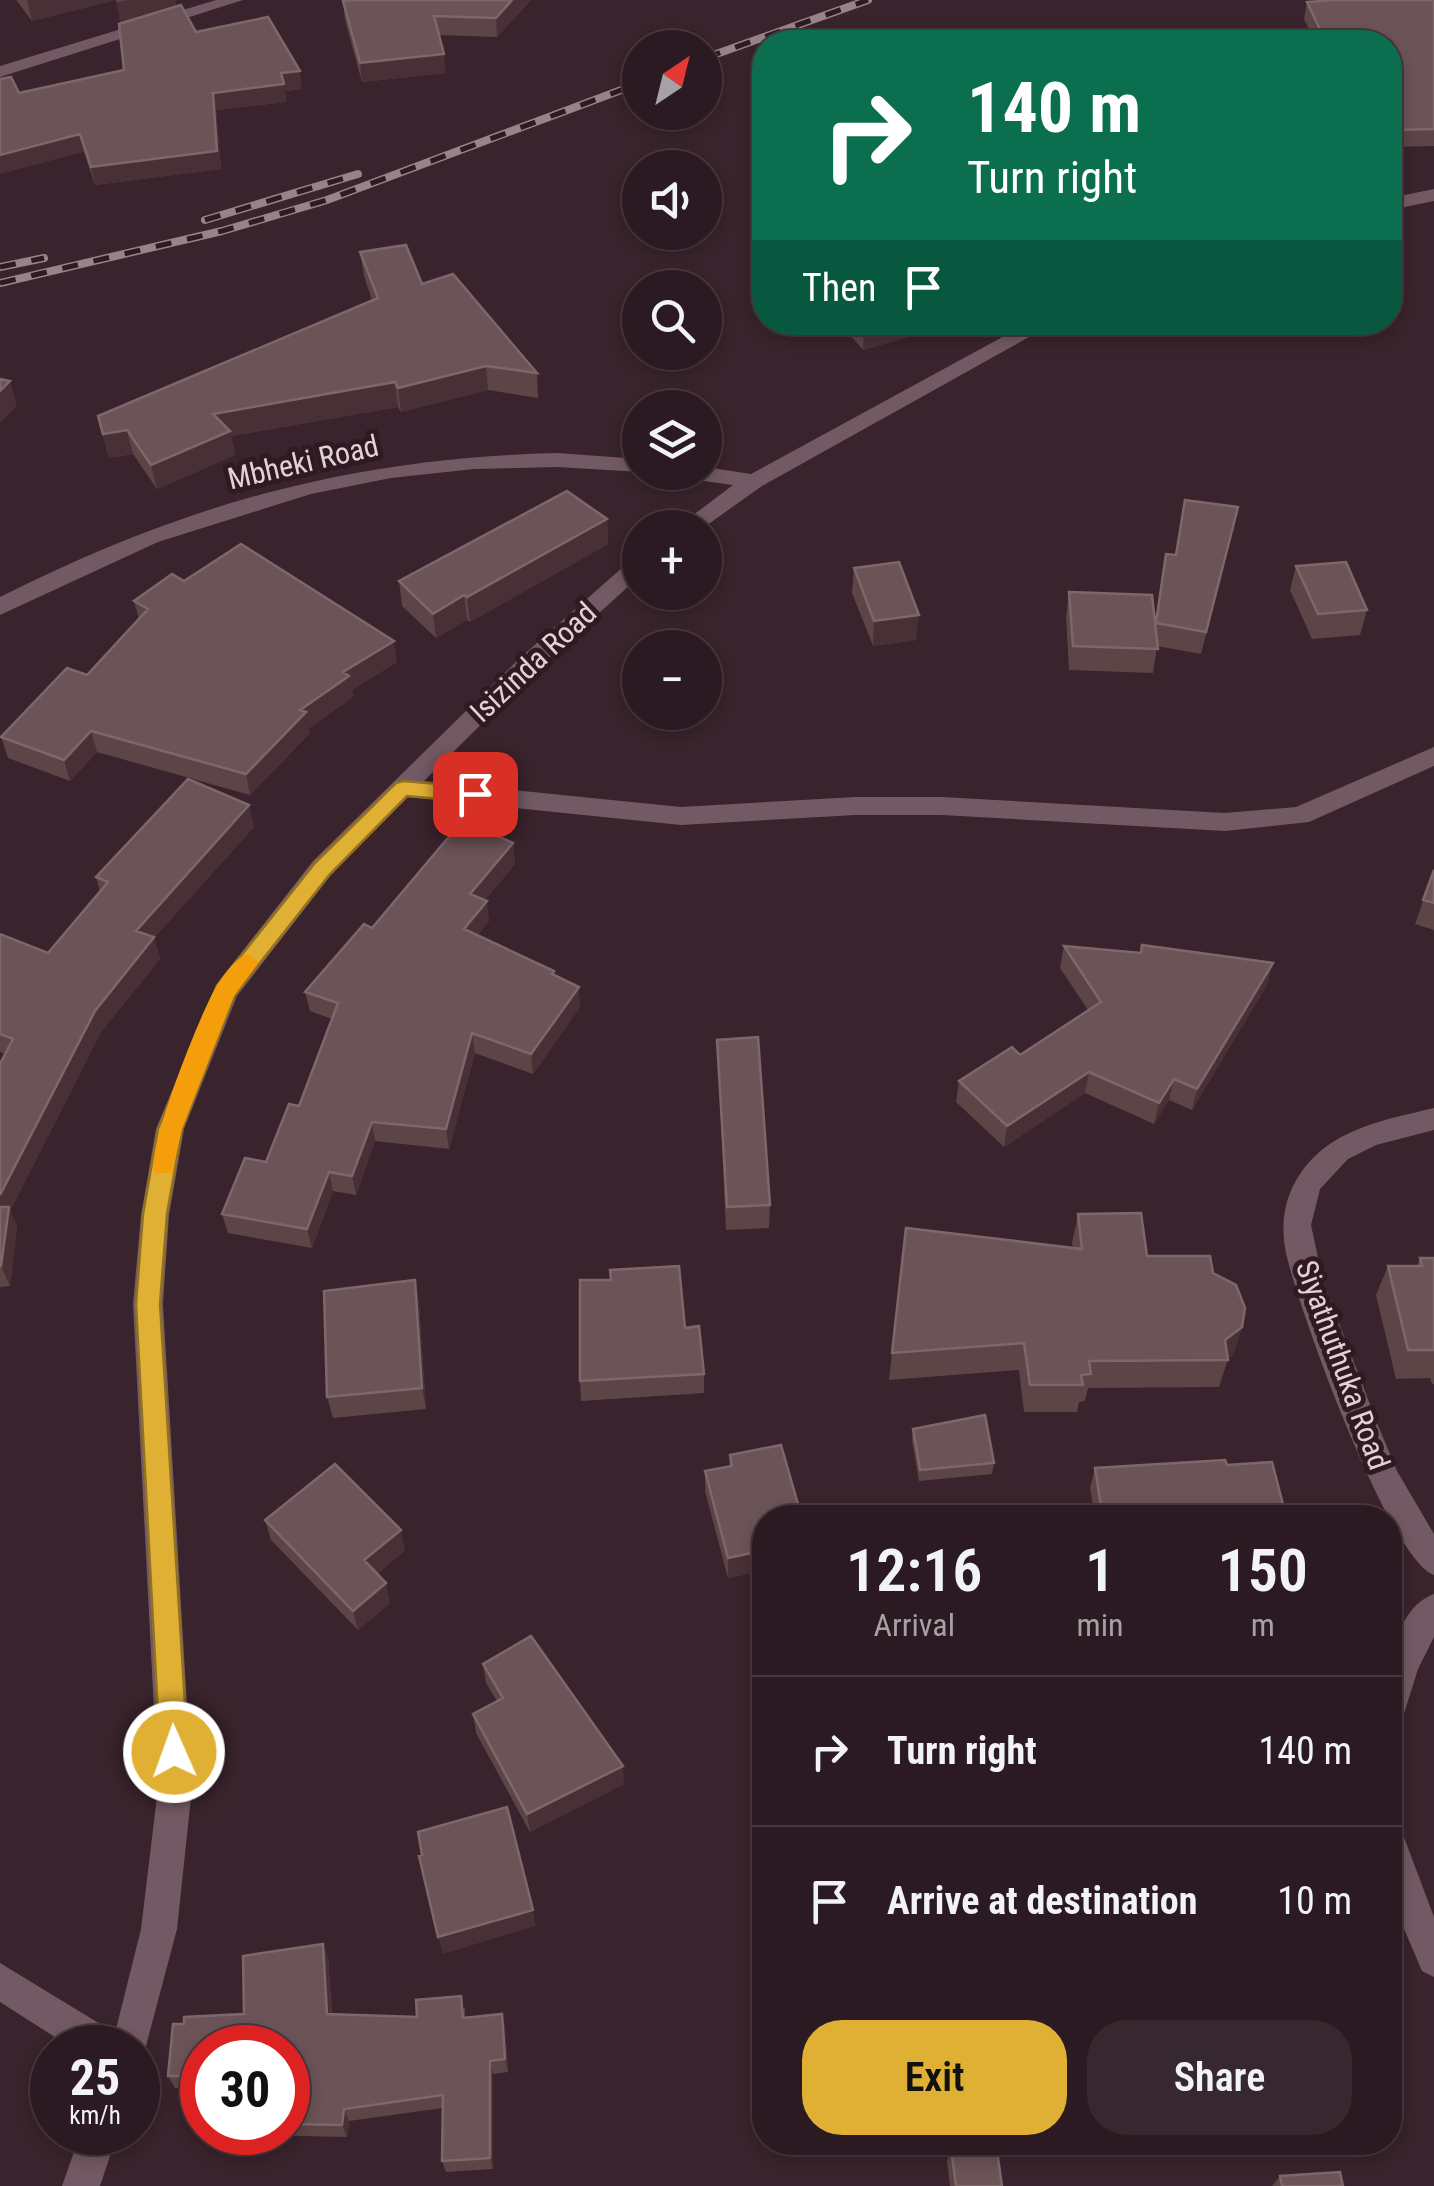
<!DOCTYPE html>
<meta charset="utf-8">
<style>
:root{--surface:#2b1a21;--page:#37272e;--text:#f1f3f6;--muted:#a6a1a5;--line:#47383f;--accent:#e0b034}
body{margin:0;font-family:"Roboto Condensed",sans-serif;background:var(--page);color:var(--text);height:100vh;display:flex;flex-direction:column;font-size:38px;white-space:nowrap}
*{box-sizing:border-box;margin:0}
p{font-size:32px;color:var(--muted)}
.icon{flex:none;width:55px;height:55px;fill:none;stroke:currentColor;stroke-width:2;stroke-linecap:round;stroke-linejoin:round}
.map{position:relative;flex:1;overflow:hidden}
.drawer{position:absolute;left:752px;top:1505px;width:650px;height:650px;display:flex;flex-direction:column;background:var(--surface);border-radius:40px;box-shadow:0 5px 15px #0003,0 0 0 2px var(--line)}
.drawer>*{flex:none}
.guide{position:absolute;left:752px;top:30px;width:650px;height:305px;border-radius:40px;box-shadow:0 5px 15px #0003,0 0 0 2px var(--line);background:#0b6e4f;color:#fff;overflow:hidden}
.needle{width:65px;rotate:35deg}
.controls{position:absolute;left:622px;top:30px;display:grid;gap:20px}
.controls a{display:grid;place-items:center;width:100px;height:100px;border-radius:50%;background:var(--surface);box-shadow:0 5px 15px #0003,0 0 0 2px var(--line);font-size:50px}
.speed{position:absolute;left:30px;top:2025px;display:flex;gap:20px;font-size:50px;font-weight:700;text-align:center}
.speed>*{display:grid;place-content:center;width:130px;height:130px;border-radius:50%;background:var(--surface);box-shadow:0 5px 15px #0003,0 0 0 2px var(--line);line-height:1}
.speed small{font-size:25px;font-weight:400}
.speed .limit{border:15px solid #d22;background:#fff;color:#111}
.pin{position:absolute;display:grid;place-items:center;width:85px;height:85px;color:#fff;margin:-42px;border-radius:20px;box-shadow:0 5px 15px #0006}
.me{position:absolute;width:110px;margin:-55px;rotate:358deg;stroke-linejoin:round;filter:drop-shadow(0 0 8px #0008)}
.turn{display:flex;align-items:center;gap:35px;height:210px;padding:0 50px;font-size:45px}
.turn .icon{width:130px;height:130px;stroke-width:2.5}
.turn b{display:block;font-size:70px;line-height:85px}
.then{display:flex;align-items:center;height:95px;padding:0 50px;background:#0003;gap:20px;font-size:38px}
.eta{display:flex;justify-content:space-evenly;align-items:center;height:170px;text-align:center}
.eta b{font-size:60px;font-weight:600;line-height:70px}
.cta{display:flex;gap:20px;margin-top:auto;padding:20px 50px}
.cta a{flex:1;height:115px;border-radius:40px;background:var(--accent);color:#111;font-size:40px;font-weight:600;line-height:115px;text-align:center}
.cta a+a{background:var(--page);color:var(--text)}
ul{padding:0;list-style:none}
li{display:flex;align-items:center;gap:30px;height:150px;padding:0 50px;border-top:2px solid var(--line)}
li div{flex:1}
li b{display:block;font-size:38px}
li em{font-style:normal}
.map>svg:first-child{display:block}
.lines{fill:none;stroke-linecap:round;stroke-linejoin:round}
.minor{fill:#735963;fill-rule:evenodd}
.rail-casing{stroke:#96848b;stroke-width:8}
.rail{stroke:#2f1923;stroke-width:5;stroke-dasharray:16;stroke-linecap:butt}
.wall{fill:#5d4447}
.shaded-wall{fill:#493036}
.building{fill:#6b5357;stroke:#7e676b;stroke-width:2.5}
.route{fill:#e0b034;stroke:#927222;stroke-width:2.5}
.slow{fill:#f59e0b}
.labels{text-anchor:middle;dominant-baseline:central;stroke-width:10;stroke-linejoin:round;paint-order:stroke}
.street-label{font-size:30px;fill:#e2d2d8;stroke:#2f1923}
</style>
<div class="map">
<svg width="1434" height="2186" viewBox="0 0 1434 2186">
<rect width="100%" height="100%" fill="#39232c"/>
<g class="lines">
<!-- minor -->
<path class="minor" d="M216,0H243L0,77V66Z
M1434,189V201L1390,210V198Z
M1030,322H1056L762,486L703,528H676L733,485L689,479L678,472H705V467L751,474Z
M557,453L640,459L641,472L557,467L474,469L391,478L311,494L158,542L0,615V597C185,504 350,458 557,453Z
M640,557V576L536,670L424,781L681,807L855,797H942L1225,813L1296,807L1434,747V766L1309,822L1225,831L942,815H855L681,825L408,797L331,875L237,996L184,1129L169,1215L163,1304L192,1788L177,1929L142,2061L138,2063V2048H72L0,2002V1963L115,2033L141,1929L158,1788L133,1304L141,1215L156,1129L216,985L313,861L520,658L632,559Z
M1434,1108V1130L1376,1145L1348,1159L1320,1189L1311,1225L1323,1281L1377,1423L1397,1471L1434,1534V1575C1389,1559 1298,1308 1286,1253C1282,1233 1282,1213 1290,1193C1316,1132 1375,1122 1434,1108Z
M1434,1594V1637L1418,1669L1402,1720L1390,1725C1390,1684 1387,1612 1434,1594Z
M1390,1827L1402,1832L1434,1917V1977L1422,1971L1390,1896Z
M81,2132H118L100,2186H62Z"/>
<!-- rail casing -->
<g class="rail-casing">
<path id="rail" d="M705,58L868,0
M205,220L358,174
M0,267L44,258
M0,283L222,231L327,200L640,83"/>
</g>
<!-- rail -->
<use href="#rail" class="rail"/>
</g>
<!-- wall -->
<path class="wall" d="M16,0H175L176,6L196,32L302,89L285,91L286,102L216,110L221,169L95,185L84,152L19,93L124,70L121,24L116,0L32,21Z
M351,0H531L497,37L439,35L446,73L362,82L345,20L343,1Z
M1325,0H1434V146L1390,147V42H1315L1304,19L1307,2Z
M360,252L422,284L537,373L538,398L488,390L401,412L398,407L231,436L235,455L157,489L133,454L109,458L98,416L372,300L364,276Z
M839,322H916L915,335L863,350Z
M1238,507L1201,654L1157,646L1153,673L1069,670L1066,617L1069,592L1155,624L1166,554L1175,555Z
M607,519L608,544L470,622L467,620L436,638L402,606L399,581Z
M1296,566L1367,610L1360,635L1312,639L1290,590Z
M854,568L916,640L873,646L852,593Z
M184,581L397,662L352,690L353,697L309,728L310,733L250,795L97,752L70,781L8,758L1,737L87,675L139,619L134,601Z
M249,805L254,827L154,938L160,959L101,1032L10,1211L17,1227L10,1286L0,1287V1064L5,1054L0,1052V934L48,953L100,891L96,877Z
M513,843L515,864L485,900L489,921L478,935L554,971L555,975L580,1007L533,1074L475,1053L449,1149L375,1141L356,1195L333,1191L312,1248L228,1233L222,1214L266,1162L299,1106L332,1019L310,1011L305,992L372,928Z
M1434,870V930L1415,924Z
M1064,946L1267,985L1192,1110L1169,1100L1154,1124L1085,1093L1004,1147L956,1102L959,1081L1020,1055L1088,1010L1060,968Z
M717,1040L770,1205L769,1228L726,1230Z
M1078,1214L1147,1256L1213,1273L1242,1327L1233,1355L1228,1359L1219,1387L1088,1388L1085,1401L1079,1402L1077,1412H1024L1019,1370L889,1380L906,1228L1073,1248L1072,1243Z
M1420,1258H1434V1384H1432L1430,1378L1396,1379L1376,1295L1388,1266H1417Z
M415,1280L419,1303L426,1409L333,1418L327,1397Z
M704,1374V1393L581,1401L580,1381Z
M913,1429L994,1463L992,1474L919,1481L912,1440Z
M730,1455L765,1518V1570L728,1578L705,1491V1471L729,1466Z
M1227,1465L1285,1512L1283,1518H1095L1090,1488L1095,1468Z
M265,1520L405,1550L377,1574L390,1603L358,1630L271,1540Z
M483,1664L624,1784L530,1832L476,1733L473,1714L497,1701L486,1683Z
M328,1957L332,2014L417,2017L465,2008V2017L502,2014L505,2026L508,2072L493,2074V2169L446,2172L442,2161L443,2108L349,2121L347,2137L256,2135L255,2132H288V2048H202V2096H187L182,2088H175L168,2076L184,2024L244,2014Z
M951,2148L1002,2186H950L947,2161Z
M1280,2176L1343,2186H1272Z"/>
<!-- shaded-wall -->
<path class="shaded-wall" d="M27,0H117L32,21Z
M127,0H175L176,8L121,25L116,3Z
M512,0H531L497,37L496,18Z
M444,54L446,73L362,82L360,63Z
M300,71L302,89L285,91L286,102L216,110L221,169L95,185L91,167L213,93L281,73Z
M80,134L84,152L0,174V155Z
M874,322H916L915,335L863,350L864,325Z
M486,366L488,390L401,412L398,388Z
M10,381L17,406L0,423V391Z
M395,382L398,407L231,436L235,455L157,489L151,465L213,414Z
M127,430L133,454L109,458L103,434Z
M607,519L608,544L470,622L467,597Z
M464,595L467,620L436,638L433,614Z
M919,615L916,640L873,646L874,621Z
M394,641L397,662L352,690L353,697L309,728L310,733L250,795L246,774L300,710L343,672Z
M91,731L97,752L70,781L64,760Z
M249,805L254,827L154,938L160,959L101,1032L10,1211L17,1227L10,1286L1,1266L0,1195L136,931Z
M513,843L515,864L473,914L470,894Z
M487,901L489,921L467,949L464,929Z
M1273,963L1267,985L1192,1110L1197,1089Z
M579,987L580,1007L533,1074L531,1054Z
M472,1033L475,1053L449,1149L446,1129Z
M1089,1072L1085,1093L1004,1147L1007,1126Z
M1174,1079L1169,1100L1154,1124L1159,1103Z
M372,1122L375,1141L356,1195L352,1176Z
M329,1172L333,1191L312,1248L307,1229Z
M415,1280L419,1303L426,1409L422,1388Z
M1242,1327L1233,1355L1226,1360L1225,1340Z
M401,1530L405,1550L369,1580L364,1560Z
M765,1550V1570L728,1578V1558Z
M386,1583L390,1603L358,1630L353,1611Z
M623,1766L624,1784L530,1832L527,1814Z
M533,1910L536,1926L443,1954L438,1937Z
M323,1944L328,1957L332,2027L327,2014Z
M502,2014L505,2026L508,2072L505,2059Z
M490,2061L493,2074V2169L490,2158Z
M344,2109L349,2121L347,2137L342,2125Z"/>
<!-- building -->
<path class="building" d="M351,0H512L496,18L434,16L444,54L360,63L343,1Z
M1434,0V129L1390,130V42H1326L1307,2L1333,0Z
M181,5L196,32L268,17L300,71L281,73L284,84L213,93L217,151L91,167L80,134L0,155V79L11,77L19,93L124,70L119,24Z
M406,245L422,284L453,274L537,373L486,366L398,388L395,382L213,414L230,431L151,465L127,430L103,434L98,416L378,298L360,252Z
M0,379L10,381L0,391Z
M567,491L607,519L467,597L464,595L433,614L399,581Z
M1185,500L1238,507L1206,632L1156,623L1166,554L1176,555Z
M241,544L394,641L343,672L349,676L300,710L306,712L246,774L91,731L64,760L1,737L67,668L87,675L148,609L134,601L172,574L184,581Z
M899,562L919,615L874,621L854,568Z
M1346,562L1367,610L1318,614L1296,566Z
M1069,592L1152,595L1158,649L1073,646Z
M188,779L249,805L136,931L154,937L95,1011L0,1195V1064L13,1039L0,1034V934L48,953L108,882L96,877Z
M463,820L513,843L470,894L487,901L464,929L554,971L552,974L579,987L531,1054L472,1033L446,1129L372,1122L352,1176L329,1172L307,1229L222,1214L245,1158L266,1162L289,1104L299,1106L338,1003L305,992L364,924L372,928Z
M1434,870V903L1423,900Z
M1142,945L1273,963L1197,1089L1174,1079L1159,1103L1089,1072L1007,1126L959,1081L1012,1047L1020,1055L1101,1002L1064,946L1141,953Z
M758,1037L770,1205L727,1207L717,1040Z
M0,1207H9L1,1266H0Z
M1141,1213L1147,1256H1210L1213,1273L1236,1285L1245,1308L1242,1327L1225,1340L1228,1360L1089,1361L1091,1374L1081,1375L1083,1385H1030L1024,1343L892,1353L906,1228L1082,1249L1078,1214Z
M1420,1258H1434V1350H1408L1388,1266H1422Z
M679,1266L685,1328L699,1326L704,1374L580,1381V1280H611L610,1270Z
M415,1280L422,1388L327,1397L324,1291Z
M985,1415L994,1463L920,1470L913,1429Z
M781,1445L802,1518H765V1550L728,1558L705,1471L732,1466L730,1455Z
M1225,1460L1227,1465L1272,1462L1285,1512L1239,1515V1518H1103L1095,1468Z
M335,1464L401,1530L364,1560L386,1583L353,1611L265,1520Z
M531,1636L623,1766L527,1814L473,1714L503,1698L483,1664Z
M507,1807L533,1910L438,1937L419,1856L422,1855L418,1832Z
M323,1944L327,2014L417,2017L416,2000L461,1996L463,2018L502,2014L505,2059L490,2061V2158L442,2161L443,2095L344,2109L342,2125L288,2124V2048H202V2084H180L181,2076H168L173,2024H184V2017L244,2014L243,1956Z
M996,2144L1002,2186H956L951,2148Z
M1340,2172L1343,2186H1282L1280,2176Z"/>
<!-- route -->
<path class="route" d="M403,781L475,787L486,794L475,802L407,796L330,874L234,996L182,1129L167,1214L160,1304L188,1752L184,1761L174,1765L164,1761L160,1752L136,1304L143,1214L158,1129L217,986L315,863L396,783Z"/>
<!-- slow -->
<path class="slow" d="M248,954L259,962L234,996L182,1129L172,1173H155C145,1151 201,1012 216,987C223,976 235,958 248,954Z"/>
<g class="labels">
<!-- street labels -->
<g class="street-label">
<text transform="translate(303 462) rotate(-13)">Mbheki Road</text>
<text transform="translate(533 662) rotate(-43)">Isizinda Road</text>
<text transform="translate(1343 1365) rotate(70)">Siyathuthuka Road</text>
</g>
</g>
</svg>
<div class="controls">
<a><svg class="needle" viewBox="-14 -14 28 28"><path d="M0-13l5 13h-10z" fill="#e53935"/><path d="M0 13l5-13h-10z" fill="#a6a1a5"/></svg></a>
<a><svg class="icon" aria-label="sound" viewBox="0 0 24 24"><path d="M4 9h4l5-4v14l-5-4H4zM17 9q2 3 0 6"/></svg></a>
<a><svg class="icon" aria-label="search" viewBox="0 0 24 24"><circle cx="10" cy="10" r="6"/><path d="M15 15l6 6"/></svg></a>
<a><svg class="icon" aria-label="layers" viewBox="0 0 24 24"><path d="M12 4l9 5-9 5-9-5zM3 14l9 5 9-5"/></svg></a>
<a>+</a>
<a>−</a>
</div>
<div class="speed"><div>25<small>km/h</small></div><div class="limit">30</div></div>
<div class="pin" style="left:475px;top:794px;background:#d93025"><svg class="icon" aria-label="arrive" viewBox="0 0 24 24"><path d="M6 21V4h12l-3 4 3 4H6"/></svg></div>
<svg class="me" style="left:174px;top:1752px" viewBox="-20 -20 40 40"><circle r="17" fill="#e0b034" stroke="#fff" stroke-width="3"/><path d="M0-11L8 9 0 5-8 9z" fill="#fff"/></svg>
<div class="guide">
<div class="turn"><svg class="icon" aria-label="right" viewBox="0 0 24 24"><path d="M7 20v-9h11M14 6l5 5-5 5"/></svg><div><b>140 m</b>Turn right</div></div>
<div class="then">Then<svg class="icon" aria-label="arrive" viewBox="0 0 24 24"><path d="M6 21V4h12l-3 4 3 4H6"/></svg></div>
</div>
<section class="drawer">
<div class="eta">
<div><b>12:16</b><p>Arrival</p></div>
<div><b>1</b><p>min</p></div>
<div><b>150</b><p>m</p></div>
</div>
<ul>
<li><svg class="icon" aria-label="right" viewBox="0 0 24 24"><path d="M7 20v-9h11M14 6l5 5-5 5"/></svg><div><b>Turn right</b></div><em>140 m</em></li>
<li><svg class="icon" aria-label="arrive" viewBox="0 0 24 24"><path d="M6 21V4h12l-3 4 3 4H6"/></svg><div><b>Arrive at destination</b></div><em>10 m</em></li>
</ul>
<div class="cta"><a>Exit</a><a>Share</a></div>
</section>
</div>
